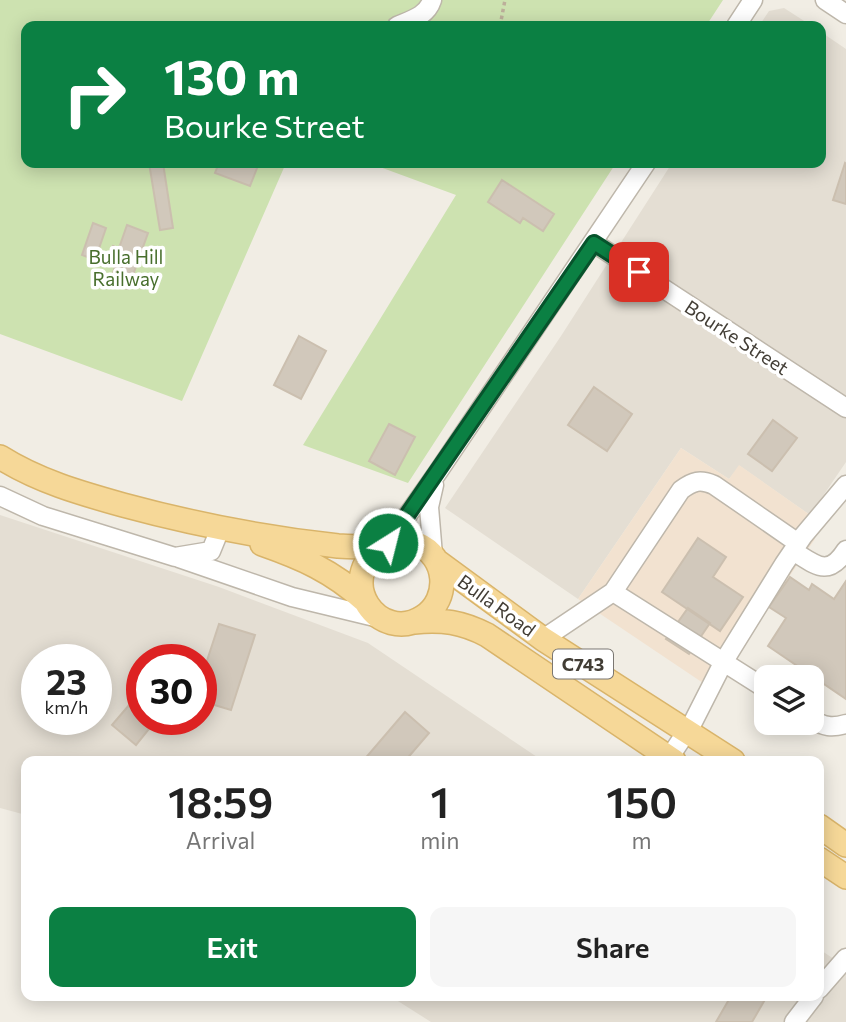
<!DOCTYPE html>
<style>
:root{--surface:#fff;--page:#f6f6f6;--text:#222;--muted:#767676;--accent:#0b8043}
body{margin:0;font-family:Commissioner,sans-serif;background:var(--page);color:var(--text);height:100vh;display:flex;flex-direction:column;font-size:26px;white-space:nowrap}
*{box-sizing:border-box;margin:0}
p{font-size:23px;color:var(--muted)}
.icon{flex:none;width:38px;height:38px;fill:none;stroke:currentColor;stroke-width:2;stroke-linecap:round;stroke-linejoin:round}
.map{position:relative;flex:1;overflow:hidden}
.drawer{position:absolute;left:21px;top:756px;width:803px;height:245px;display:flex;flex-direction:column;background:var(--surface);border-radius:14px;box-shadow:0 4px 18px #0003}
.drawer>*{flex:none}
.guide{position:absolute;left:21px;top:21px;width:805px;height:147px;border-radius:14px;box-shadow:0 4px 18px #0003;background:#0b8043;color:#fff;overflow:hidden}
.fabs{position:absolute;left:754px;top:665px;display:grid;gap:14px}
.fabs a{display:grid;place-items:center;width:70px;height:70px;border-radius:14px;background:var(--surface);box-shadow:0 4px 18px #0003;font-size:35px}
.speed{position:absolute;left:21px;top:644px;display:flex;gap:14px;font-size:35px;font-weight:700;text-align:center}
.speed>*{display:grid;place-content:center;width:91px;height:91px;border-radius:50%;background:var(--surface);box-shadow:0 4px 18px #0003;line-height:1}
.speed small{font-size:18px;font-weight:400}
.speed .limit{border:10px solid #d22;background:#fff;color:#111}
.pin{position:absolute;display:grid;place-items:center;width:60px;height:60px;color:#fff;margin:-30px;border-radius:14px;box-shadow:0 4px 10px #0006}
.me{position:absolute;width:77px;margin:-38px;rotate:36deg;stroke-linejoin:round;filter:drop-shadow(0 0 5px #0008)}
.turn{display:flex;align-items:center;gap:24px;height:147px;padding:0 28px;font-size:32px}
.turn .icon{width:91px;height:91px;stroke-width:2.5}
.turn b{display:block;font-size:49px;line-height:60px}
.eta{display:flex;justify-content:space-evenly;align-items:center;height:119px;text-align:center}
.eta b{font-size:42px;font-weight:600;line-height:49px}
.action{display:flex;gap:14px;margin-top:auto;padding:14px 28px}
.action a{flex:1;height:80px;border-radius:14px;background:var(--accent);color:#fff;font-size:28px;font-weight:600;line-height:80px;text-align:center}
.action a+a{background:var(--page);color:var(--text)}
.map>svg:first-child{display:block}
.residential{fill:#e4ded3;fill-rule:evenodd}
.commercial{fill:#f2e2d0}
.green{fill:#cde2b0}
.building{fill:#d1c8bb;stroke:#cbbfaf;stroke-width:2}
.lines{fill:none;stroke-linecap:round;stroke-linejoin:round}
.minor-casing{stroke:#beb7ab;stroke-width:21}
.major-casing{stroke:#d9b46a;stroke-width:26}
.path{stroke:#bcaf9a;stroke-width:3.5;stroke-dasharray:3.5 3.5;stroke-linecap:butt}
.minor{stroke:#fff;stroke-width:18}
.major{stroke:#f6d898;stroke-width:23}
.route-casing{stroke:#07532c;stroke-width:18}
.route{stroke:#0b8043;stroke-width:12}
.labels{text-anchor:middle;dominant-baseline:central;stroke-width:7;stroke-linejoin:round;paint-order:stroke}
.shield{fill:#fff;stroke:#7b7772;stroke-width:2}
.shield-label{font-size:18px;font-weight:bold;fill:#423d35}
.park-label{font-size:19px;fill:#486f2d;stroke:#fff}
.street-label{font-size:19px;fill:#423d35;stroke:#fff}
</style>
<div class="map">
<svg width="846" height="1022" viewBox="0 0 846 1022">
<rect width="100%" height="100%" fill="#f1ede4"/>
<!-- residential -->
<path class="residential" d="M784,8L812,26H759L769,11Z
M821,32L846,49V462L810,515L740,466L729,479L681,448L578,599L445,508L561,336L672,163H821Z
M0,515L219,587L368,643L543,761H26V815L0,808ZM37,660H96V719H37ZM142,660H201V719H142Z
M819,949L846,967V1022H431L390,996H819Z"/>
<!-- commercial -->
<path class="commercial" d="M681,448L729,479L739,465L810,515L801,529L815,539L712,689L578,599Z"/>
<!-- green -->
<path class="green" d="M0,0H723L706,26H26V163H286L182,401L0,334Z
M369,163H616L408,483L303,445L456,195Z"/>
<!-- building -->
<path class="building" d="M149,163H163L173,228L160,230Z
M219,163H259L250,186L215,173Z
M845,163L846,164V204L833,200Z
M502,180L554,214L543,231L523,218L520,223L488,202Z
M93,223L106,228L95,260L82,255Z
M127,225L148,233L128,289L115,285L119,275L113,273L115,266L107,263L113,246L119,248Z
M299,336L326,351L301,399L274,385Z
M594,387L632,414L607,451L568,425Z
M773,420L797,438L772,471L748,454Z
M389,424L415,437L395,475L369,461Z
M698,538L726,557L713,577L743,597L720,631L662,592Z
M790,577L809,590L812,584L834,599L846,581V699L768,646L786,618L769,607Z
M688,608L710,623L689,654L666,639Z
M219,624L255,635L231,710L201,701V679Z
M142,690V719H157L136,745L112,725Z
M405,712L429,733L405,761H363Z
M731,996H767L752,1022H716Z"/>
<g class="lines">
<!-- minor casing -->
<g class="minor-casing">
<path id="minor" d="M825,0L846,14
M397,26C411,20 427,16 432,0
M736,26L753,0
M594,243L846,408
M0,496L43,516L175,557L211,551L220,529
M388,543L438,472L646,163
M793,551C816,565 828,578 846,550
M433,555L429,507L434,485
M179,558L292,597L383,619
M613,592L681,490C693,481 700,479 714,485L798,543
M543,639L613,592L766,689
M812,719C824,727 832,728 846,724
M669,758L693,722L724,661L784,564L803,536L846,485
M819,989L846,958
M794,1022L814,996"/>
</g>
<!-- major casing -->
<g class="major-casing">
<path id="major" d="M0,457C38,481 80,493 123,505C193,524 265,538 338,546C351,547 367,547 380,545C393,543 404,538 417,544C447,556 451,599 423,617C380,645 332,581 383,545
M262,544C302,558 332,571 364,600
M438,562L543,639L733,761
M414,622C442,619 462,622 487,635L674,761
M819,826L846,845
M819,859L846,877"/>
</g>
<!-- path -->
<path class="path" d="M500,26L505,0"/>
<!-- minor -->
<use href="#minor" class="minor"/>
<!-- major -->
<use href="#major" class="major"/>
</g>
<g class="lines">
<!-- route casing -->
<g class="route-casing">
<path id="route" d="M388,543L594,243L639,272"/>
</g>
<!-- route -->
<use href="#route" class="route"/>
</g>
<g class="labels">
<!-- shield labels -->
<rect class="shield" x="553" y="649.5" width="60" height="29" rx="5"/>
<g class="shield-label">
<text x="583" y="664">C743</text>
</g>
<!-- park labels -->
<g class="park-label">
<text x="126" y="256">Bulla Hill<tspan x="126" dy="22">Railway</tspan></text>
</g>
<!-- street labels -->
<g class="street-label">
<text transform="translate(737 337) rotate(33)">Bourke Street</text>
<text transform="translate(497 605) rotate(36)">Bulla Road</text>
</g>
</g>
</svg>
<div class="fabs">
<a><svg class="icon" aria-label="layers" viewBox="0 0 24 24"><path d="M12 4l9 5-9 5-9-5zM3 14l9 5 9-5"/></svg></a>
</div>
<div class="speed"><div>23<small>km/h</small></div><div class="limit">30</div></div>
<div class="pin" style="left:639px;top:272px;background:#d93025"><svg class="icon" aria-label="arrive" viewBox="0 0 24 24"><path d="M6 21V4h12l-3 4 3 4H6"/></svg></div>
<svg class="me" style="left:388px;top:543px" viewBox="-20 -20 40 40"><circle r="17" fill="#0b8043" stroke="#fff" stroke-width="3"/><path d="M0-11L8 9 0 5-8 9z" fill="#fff"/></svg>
<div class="guide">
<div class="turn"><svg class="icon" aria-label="right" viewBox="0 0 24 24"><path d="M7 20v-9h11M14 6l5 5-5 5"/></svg><div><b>130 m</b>Bourke Street</div></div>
</div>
<section class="drawer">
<div class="eta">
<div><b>18:59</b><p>Arrival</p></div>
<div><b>1</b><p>min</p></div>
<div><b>150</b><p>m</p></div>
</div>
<div class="action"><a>Exit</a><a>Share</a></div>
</section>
</div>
